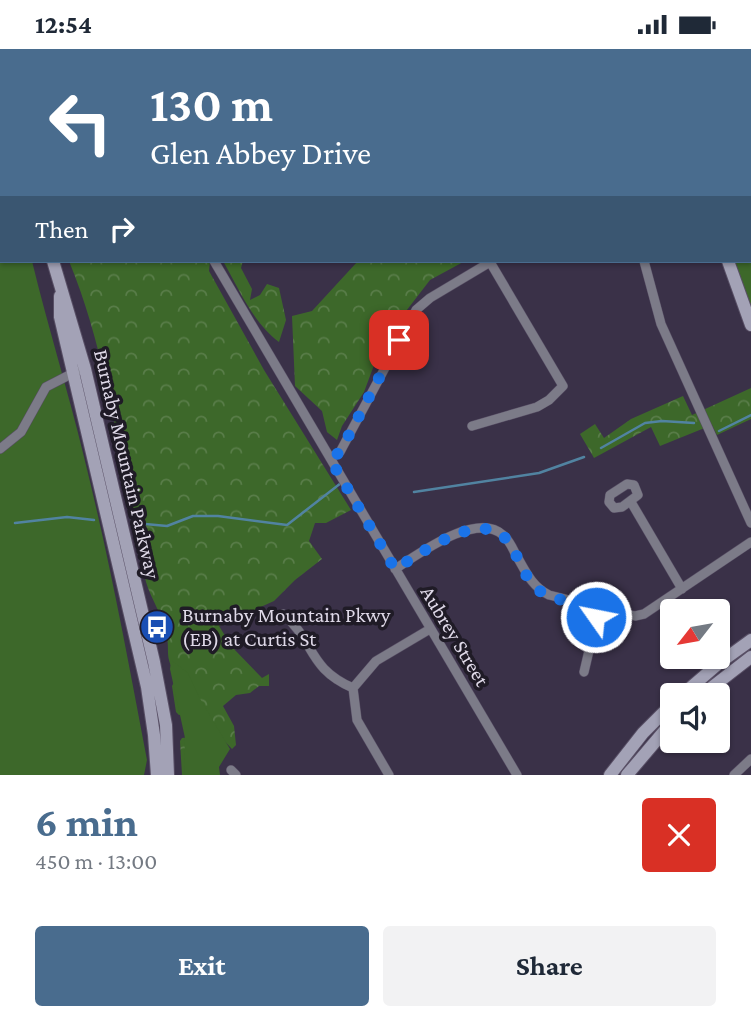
<!DOCTYPE html>
<meta charset="utf-8">
<style>
:root{--surface:#fff;--page:#f2f2f3;--text:#1f2937;--muted:#747a83;--accent:#496c8e}
body{margin:0;font-family:"Crimson Pro",serif;background:var(--page);color:var(--text);height:100vh;display:flex;flex-direction:column;font-size:26px;white-space:nowrap}
*{box-sizing:border-box;margin:0}
p{font-size:23px;color:var(--muted)}
.icon{flex:none;width:38px;height:38px;fill:none;stroke:currentColor;stroke-width:2;stroke-linecap:round;stroke-linejoin:round}
.map{position:relative;height:726px;overflow:hidden}
.drawer{display:flex;flex-direction:column;background:var(--surface);flex:1}
.drawer>*{flex:none}
.guide{position:absolute;left:0px;top:0px;width:752px;height:214px;box-shadow:0 2px 5px #0004;background:#496c8e;color:#fff;overflow:hidden}
.needle{width:46px;rotate:239deg}
.buttons{position:absolute;left:660px;top:550px;display:grid;gap:14px}
.buttons a{display:grid;place-items:center;width:70px;height:70px;border-radius:7px;background:var(--surface);box-shadow:0 2px 5px #0004;font-size:35px}
.pin{position:absolute;display:grid;place-items:center;width:60px;height:60px;color:#fff;margin:-30px;border-radius:14px;box-shadow:0 4px 10px #0006}
.me{position:absolute;width:77px;margin:-38px;rotate:303deg;stroke-linejoin:round;filter:drop-shadow(0 0 5px #0008)}
.turn{display:flex;align-items:center;gap:24px;height:147px;padding:0 35px;font-size:32px}
.turn .icon{width:91px;height:91px;stroke-width:2.5}
.turn b{display:block;font-size:49px;line-height:60px}
.then{display:flex;align-items:center;height:66px;padding:0 35px;background:#0003;gap:14px;font-size:26px}
.round{display:grid;place-items:center;flex:none;width:74px;height:74px;border-radius:7px;background:var(--page)}
.head{display:flex;align-items:center;justify-content:space-between;height:119px;padding:0 35px}
h1{font-size:42px;font-weight:700;line-height:52px;color:var(--accent)}
.action{display:flex;gap:14px;margin-top:auto;padding:14px 35px}
.action a{flex:1;height:80px;border-radius:7px;background:var(--accent);color:#fff;font-size:28px;font-weight:700;line-height:80px;text-align:center}
.action a+a{background:var(--page);color:var(--text)}
.status{display:flex;justify-content:space-between;align-items:center;height:49px;padding:0 35px;background:var(--surface);direction:ltr}
.status svg{height:19px;fill:currentColor}
.map>svg:first-child{display:block}
.industrial{fill:url(#industrial-grid)}
.forest{fill:url(#forest-crowns)}
.green{fill:#3d682a}
.lines{fill:none;stroke-linecap:round;stroke-linejoin:round}
.stream{stroke:#5183a1;stroke-width:2.5}
.street-casing{stroke:#584f65;stroke-width:10}
.secondary-casing{stroke:#584f65;stroke-width:14}
.street{stroke:#7c7b88;stroke-width:9}
.secondary{stroke:#a3a2b6;stroke-width:12}
.route{stroke:#1a73e8;stroke-width:12;stroke-dasharray:0 21.6}
.labels{text-anchor:middle;dominant-baseline:central;stroke-width:7;stroke-linejoin:round;paint-order:stroke}
.street-label{font-size:21px;fill:#dfd9e8;stroke:#1f1b26}
.poi-label{font-size:21px;fill:#dfd9e8;stroke:#1f1b26;text-anchor:start}
</style>
<div class="status"><b>12:54</b><svg viewBox="0 0 49 12"><path d="M0 12V9h3v3zM5 12V6h3v6zM10 12V3h3v9zM15 12V0h3v12zM26 1h20v11H26zM47 4h2v5h-2z"/></svg></div>
<div class="map">
<svg width="751" height="726" viewBox="0 0 751 726">
<defs>
<pattern id="industrial-grid" width="8" height="8" patternUnits="userSpaceOnUse" patternTransform="scale(1.75)"><rect width="8" height="8" fill="#443856"/><path d="M0 4h8M4 0v8" fill="none" stroke="#5f546e"/></pattern>
<pattern id="forest-crowns" width="20" height="18" patternUnits="userSpaceOnUse" patternTransform="scale(1.75)"><rect width="20" height="18" fill="#3d682a"/><path d="M2 6a3 3 0 1 1 6 0M12 15a3 3 0 1 1 6 0" fill="none" stroke="#597d49"/></pattern>
</defs>
<rect width="100%" height="100%" fill="#3a3148"/>
<!-- industrial -->
<path class="industrial" d="M106,0H384L107,2Z"/>
<!-- forest -->
<path class="forest" d="M390,0H674L387,2Z
M69,212H210L209,222L264,321L351,461L326,474H315L309,492L322,510L295,531L274,552L219,577L232,598L262,629L269,625V637H259L250,644L236,646L223,657L234,677L236,696L232,700L217,684L216,726H182L180,692L182,689L190,688L189,664L179,666L176,663L172,637L177,628C163,605 171,604 166,583C162,565 151,550 146,533C121,426 111,314 69,212Z
M223,212H243L241,219L252,240L250,251L260,246L267,235L279,239L286,271L279,293C253,274 239,240 223,212Z
M358,212H465L430,231L383,292L364,343L342,377L337,391L327,383L322,362L295,337L292,267L312,262Z
M751,339V370L717,386L712,376L660,397L651,378L594,409L580,385L595,375L604,389L631,370L683,347L692,366Z"/>
<!-- green -->
<path class="green" d="M742,0H751V263L733,212H751V2H742Z
M0,84L2,212H32C48,278 68,342 84,408C109,508 128,610 147,711L144,726H0Z
M171,611L188,624L199,648L230,700L219,718L220,726H184L185,689L170,620Z"/>
<g class="lines">
<!-- stream -->
<path class="stream" d="M0,139L2,138
M719,382L751,366
M601,399L645,374L662,372L694,374
M414,443L539,424L584,408
M15,474L67,468L94,471
M134,474L167,477L193,467H218L287,476L341,434"/>
<!-- street casing -->
<g class="street-casing">
<path id="street" d="M214,212L517,726
M644,212L661,275L751,474
M472,377L537,358L549,351L563,337L490,213
M0,400L21,383L46,338L77,322
M330,409L340,403L416,261L430,249L492,212
M627,435L634,436L638,446L622,458L614,459L609,453L610,446Z
M631,453L682,540
M395,520C419,505 476,462 503,486C509,491 512,498 515,504C525,521 531,537 549,546L635,567L644,565L751,493
M283,565C315,592 307,619 353,639
M584,623L599,559
M231,721L236,726
M389,726L357,671L353,639L376,612L430,580
M734,726L751,710"/>
</g>
<!-- secondary casing -->
<g class="secondary-casing">
<path id="secondary" d="M736,2V0
M0,9L2,14
M53,212L85,320L154,613L166,676L168,726
M728,212L751,276
M60,247V268L147,638L154,686L157,726
M682,646L718,615L751,591
M702,646L751,608
M610,726L643,684L672,655
M627,726L672,673"/>
</g>
<!-- street -->
<use href="#street" class="street"/>
<!-- secondary -->
<use href="#secondary" class="secondary"/>
</g>
<g class="lines">
<!-- route -->
<path class="route" d="M399,291L340,403L330,410L395,520C422,504 484,456 509,494C519,508 524,528 537,540C552,552 580,554 599,559L596,568"/>
</g>
<!-- icons -->
<defs>
<g id="bus-disc" transform="scale(1.75)"><circle r="9.5" fill="#1a4fb4" stroke="#1f1b26"/><path d="M-5-6H5V4H4V6H2V4H-2V6H-4V4H-5ZM-3.5-4V0h7V-4ZM-3.5 1.2v1.5H-2V1.2ZM2 1.2v1.5H3.5V1.2Z" fill="#fff"/></g>
</defs>
<g fill-rule="evenodd">
<use href="#bus-disc" x="157" y="578"/>
</g>
<g class="labels">
<!-- street labels -->
<g class="street-label">
<text transform="translate(127 415) rotate(77)">Burnaby Mountain Parkway</text>
<text transform="translate(455 587) rotate(59)">Aubrey Street</text>
</g>
<!-- poi labels -->
<g class="poi-label">
<text x="182" y="566">Burnaby Mountain Pkwy<tspan x="182" dy="24">(EB) at Curtis St</tspan></text>
</g>
</g>
</svg>
<div class="buttons">
<a><svg class="needle" viewBox="-14 -14 28 28"><path d="M0-13l5 13h-10z" fill="#e53935"/><path d="M0 13l5-13h-10z" fill="#747a83"/></svg></a>
<a><svg class="icon" aria-label="sound" viewBox="0 0 24 24"><path d="M4 9h4l5-4v14l-5-4H4zM17 9q2 3 0 6"/></svg></a>
</div>
<div class="pin" style="left:399px;top:291px;background:#d93025"><svg class="icon" aria-label="arrive" viewBox="0 0 24 24"><path d="M6 21V4h12l-3 4 3 4H6"/></svg></div>
<svg class="me" style="left:596px;top:568px" viewBox="-20 -20 40 40"><circle r="17" fill="#1a73e8" stroke="#fff" stroke-width="3"/><path d="M0-11L8 9 0 5-8 9z" fill="#fff"/></svg>
<div class="guide">
<div class="turn"><svg class="icon" aria-label="left" viewBox="0 0 24 24"><path d="M17 20v-9H6M10 6l-5 5 5 5"/></svg><div><b>130 m</b>Glen Abbey Drive</div></div>
<div class="then">Then<svg class="icon" aria-label="right" viewBox="0 0 24 24"><path d="M7 20v-9h11M14 6l5 5-5 5"/></svg></div>
</div>
</div>
<section class="drawer">
<div class="head"><div><h1>6 min</h1><p>450 m · 13:00</p></div><a class="round" style="background:#d93025;color:#fff"><svg class="icon" aria-label="close" viewBox="0 0 24 24"><path d="M6 6l12 12M18 6L6 18"/></svg></a></div>
<div class="action"><a>Exit</a><a>Share</a></div>
</section>
